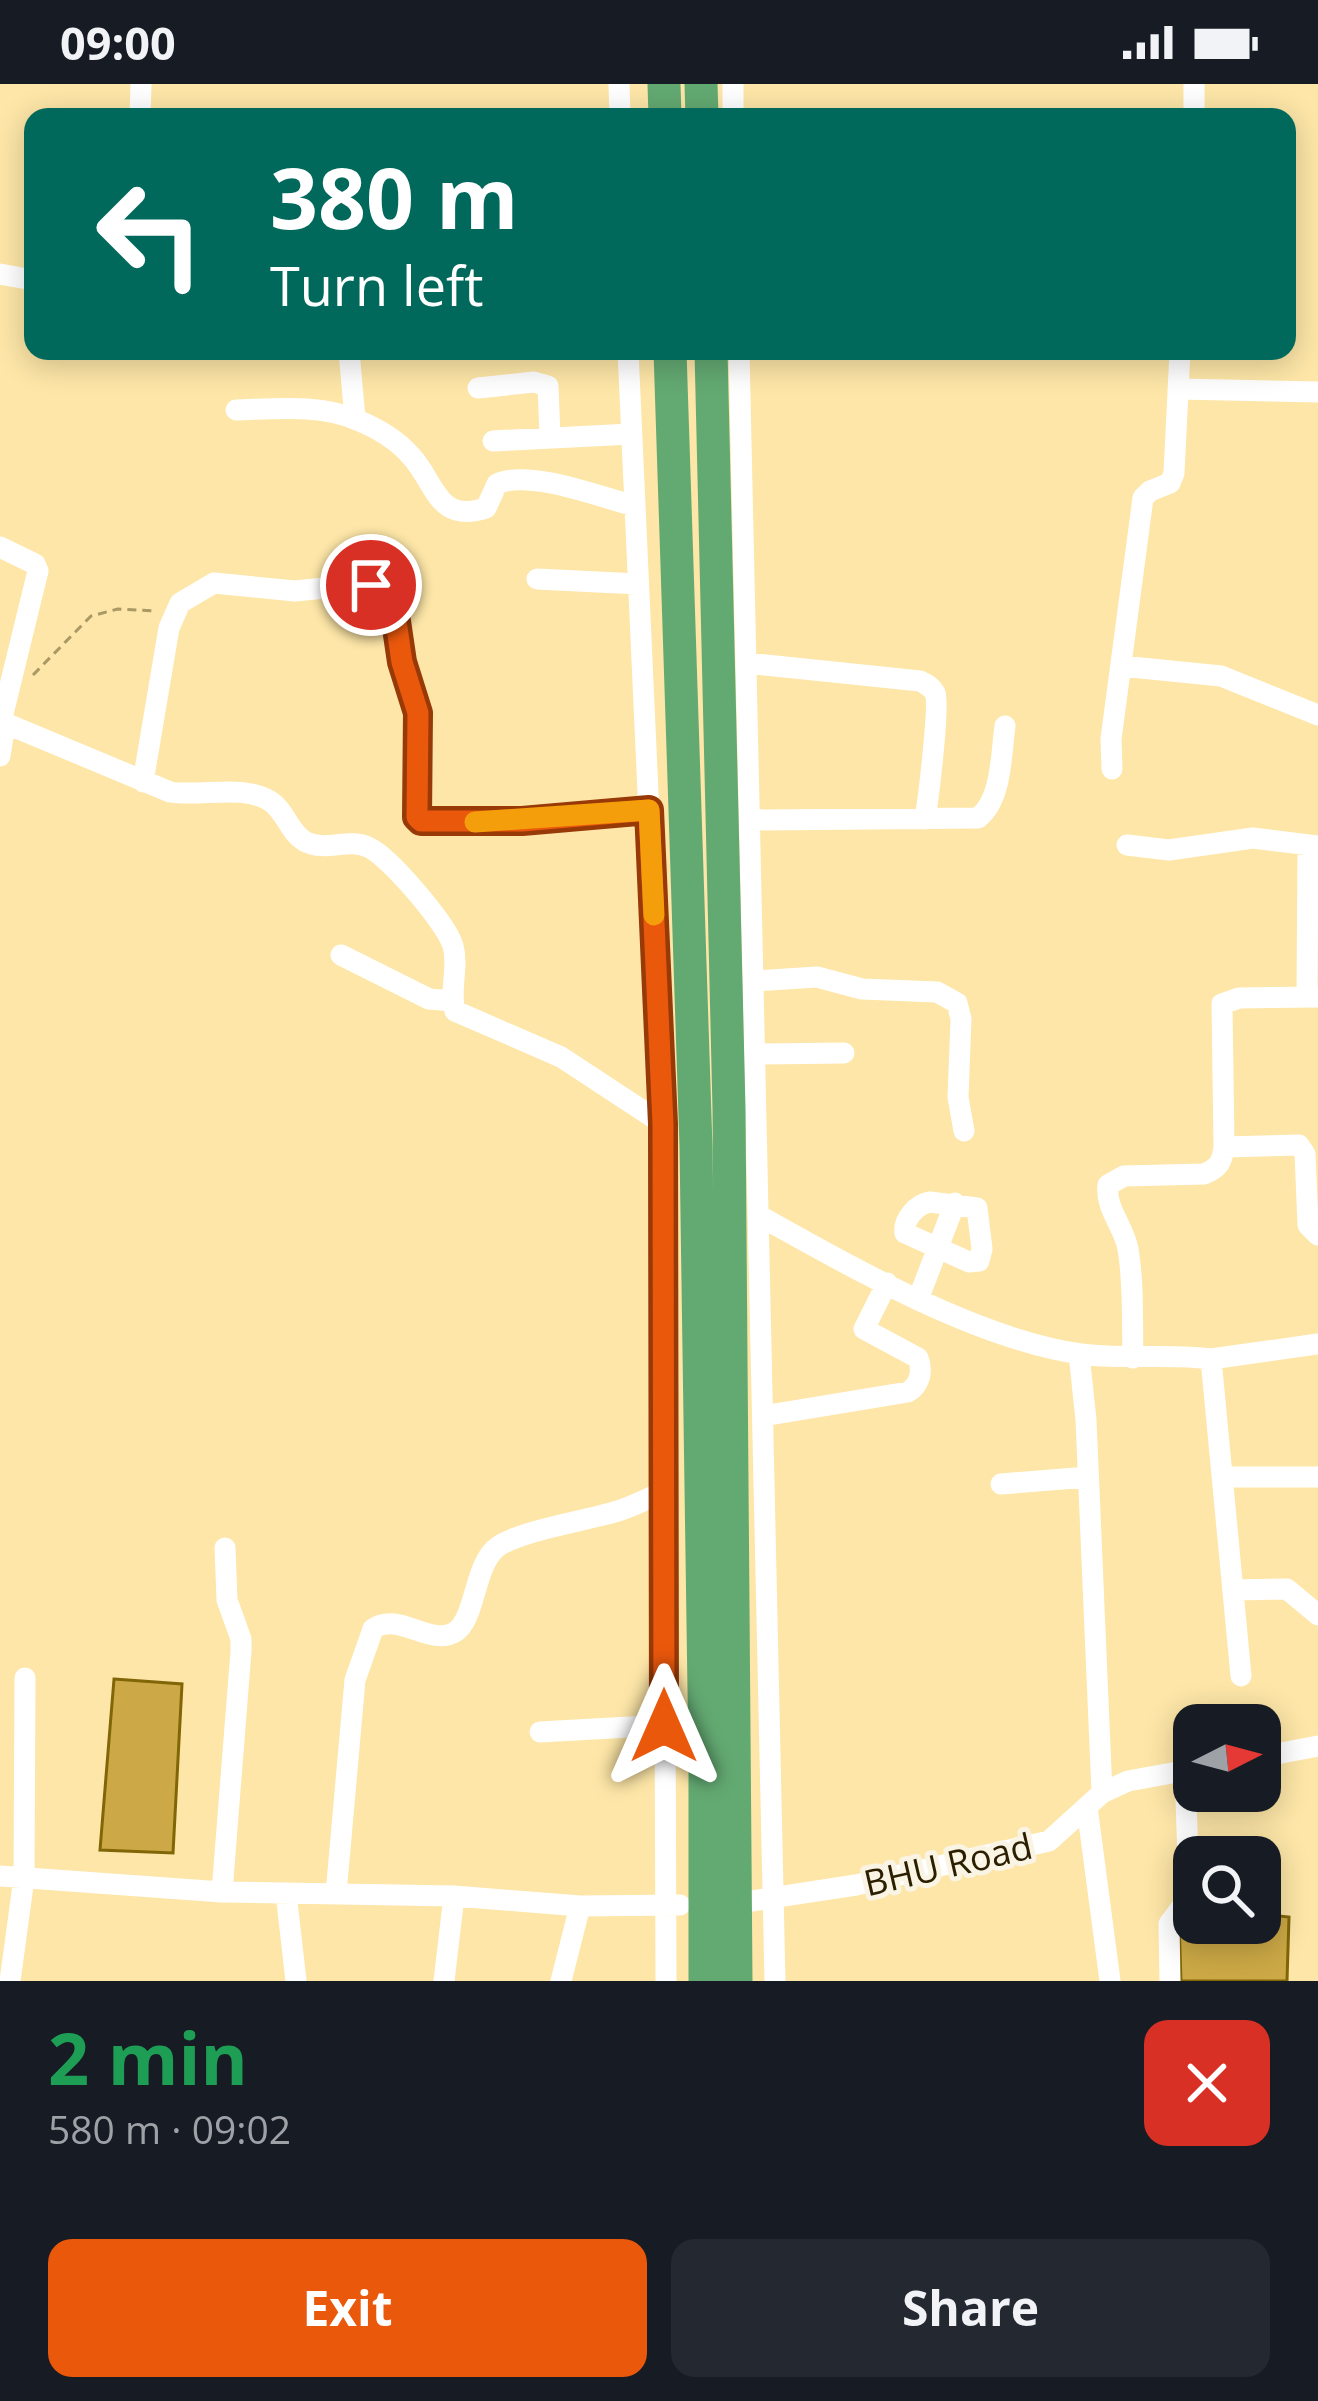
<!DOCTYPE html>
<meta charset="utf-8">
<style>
:root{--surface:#171b24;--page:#242831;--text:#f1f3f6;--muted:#9ea1a6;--accent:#ea580c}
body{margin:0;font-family:"Open Sans",sans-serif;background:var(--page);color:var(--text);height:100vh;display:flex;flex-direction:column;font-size:45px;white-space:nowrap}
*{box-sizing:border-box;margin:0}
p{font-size:39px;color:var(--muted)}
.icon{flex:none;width:66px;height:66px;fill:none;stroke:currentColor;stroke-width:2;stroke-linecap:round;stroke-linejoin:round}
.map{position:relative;height:1897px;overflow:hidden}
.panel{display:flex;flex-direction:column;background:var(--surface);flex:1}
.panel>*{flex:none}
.hud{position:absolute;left:24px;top:24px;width:1272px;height:252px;border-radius:24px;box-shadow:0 6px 30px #0003;background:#00695c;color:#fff;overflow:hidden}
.needle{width:78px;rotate:84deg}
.tools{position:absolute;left:1173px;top:1620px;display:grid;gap:24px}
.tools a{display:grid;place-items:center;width:108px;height:108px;border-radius:24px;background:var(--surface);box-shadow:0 6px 30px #0003;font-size:60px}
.pin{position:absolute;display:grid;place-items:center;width:102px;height:102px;color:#fff;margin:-51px;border:6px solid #fff;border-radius:50%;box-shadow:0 3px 12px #0007}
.me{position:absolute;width:132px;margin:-66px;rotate:0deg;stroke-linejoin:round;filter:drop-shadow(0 0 9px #0008)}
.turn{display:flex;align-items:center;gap:42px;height:252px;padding:0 48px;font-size:54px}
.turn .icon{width:156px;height:156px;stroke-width:2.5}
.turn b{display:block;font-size:84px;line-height:102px}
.round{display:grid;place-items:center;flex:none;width:126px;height:126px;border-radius:24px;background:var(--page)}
.headline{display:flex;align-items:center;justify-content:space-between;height:204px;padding:0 48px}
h1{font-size:72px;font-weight:700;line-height:90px;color:#1e9e55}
.action{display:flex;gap:24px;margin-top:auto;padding:24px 48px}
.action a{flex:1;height:138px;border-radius:24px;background:var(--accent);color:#fff;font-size:48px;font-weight:700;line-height:138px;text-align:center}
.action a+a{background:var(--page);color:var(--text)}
.status{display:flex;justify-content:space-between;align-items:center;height:84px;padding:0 60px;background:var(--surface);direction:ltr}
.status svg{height:33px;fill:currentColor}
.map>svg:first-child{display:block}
.building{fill:#cca946;stroke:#816607;stroke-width:3}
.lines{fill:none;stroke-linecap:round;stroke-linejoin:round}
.path{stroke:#aa9865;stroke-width:3;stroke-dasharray:9 6;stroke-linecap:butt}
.minor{stroke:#fff;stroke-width:21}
.highway{stroke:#63a972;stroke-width:33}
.route-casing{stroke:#983908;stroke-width:30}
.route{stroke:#ea580c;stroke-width:21}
.slow{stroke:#f59e0b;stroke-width:21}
.labels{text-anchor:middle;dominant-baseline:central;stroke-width:10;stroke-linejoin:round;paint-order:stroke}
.street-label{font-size:36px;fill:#2b1f00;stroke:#faf4e5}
</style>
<div class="status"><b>09:00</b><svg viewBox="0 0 49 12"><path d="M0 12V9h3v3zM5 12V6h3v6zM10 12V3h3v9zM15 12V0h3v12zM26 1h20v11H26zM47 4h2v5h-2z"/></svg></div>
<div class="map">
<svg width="1318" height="1897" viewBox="0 0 1318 1897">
<rect width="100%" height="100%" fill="#fde6a7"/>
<!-- building -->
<path class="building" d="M114,1595L182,1600L173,1769L100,1766Z
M1194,1824V1839H1260V1830L1289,1833L1287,1897H1181L1179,1835Z"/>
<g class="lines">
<!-- path -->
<path class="path" d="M33,591L91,532L118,525L154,527"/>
<!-- minor -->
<path class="minor" d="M619,0L620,33
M733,0V33
M140,33L141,0
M1194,33V0
M0,190L33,196
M349,267L355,335
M628,267L663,1040L666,1897
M739,267L775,1897
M478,304L534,298L548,302L550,353
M1179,305L1318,308
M236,326C276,325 320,320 357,336C377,344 397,356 411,372C436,399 437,440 486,424L497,400C529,385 600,413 635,422
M493,357L631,350
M0,463L35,480L38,487L1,638
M537,495L638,500
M746,579L920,597C926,600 931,602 935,609C940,621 928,717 925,735
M1121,582L1221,592L1318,631
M0,637L170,708C201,713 243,700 270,717C286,727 289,749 306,758C327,768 349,753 370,764C390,774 447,840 453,862C459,883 449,906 455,927L561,973L663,1040
M0,672L5,640
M1112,685L1111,655L1143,414L1150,407L1170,399L1174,389L1180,267
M143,698L169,544L180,519L214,499L295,507L364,500L390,511C399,529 396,548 399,567C403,588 416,608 419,630C422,665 414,698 417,733L421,737H522L649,726
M749,736L978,734C1002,716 1001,670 1005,642
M1127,761L1169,766L1253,754L1318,762
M341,871L429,915L453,917
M753,897L817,893L862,905L937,908L957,919L961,935L958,1013L964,1047
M1307,913L1308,761
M755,970L844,969
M1224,1063L1299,1061L1305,1070L1308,1141L1318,1151
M930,1118L977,1124L982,1165L979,1177L969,1178L905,1149C903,1135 917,1120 930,1118Z
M758,1131C848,1182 979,1256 1081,1270C1124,1276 1169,1269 1211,1275L1241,1592
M919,1213L955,1119
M1079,1270L1086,1336L1102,1709
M1133,1274C1132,1238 1134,1200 1128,1165C1124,1142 1105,1125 1108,1101L1124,1092L1204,1090C1219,1084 1222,1078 1224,1063L1222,920L1239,914L1318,913
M1211,1275L1318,1260
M763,1332L908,1308C920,1301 923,1287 918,1274L864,1245L887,1199
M1224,1393H1318
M1001,1400L1088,1393
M1233,1506L1287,1505L1318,1531
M540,1648L665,1641
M1260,1673L1318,1662
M1087,1723L1110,1897
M0,1792L222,1808L454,1812L580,1822L680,1821
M222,1808L241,1567V1555L227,1516L225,1464
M286,1809L296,1897
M336,1810L355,1596L373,1545C399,1527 430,1563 455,1548C475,1536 474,1484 495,1465C514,1447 592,1436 621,1426C635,1421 650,1414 664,1407
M752,1817L856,1801L1049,1757L1102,1709L1128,1697L1194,1685
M10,1897L24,1794L25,1594
M444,1897L454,1812
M561,1897L580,1822
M1170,1897L1169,1840L1186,1817L1189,1803L1185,1687"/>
<!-- highway -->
<path class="highway" d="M664,0L665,33
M701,0L702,33
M670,267L696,1063L705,1674V1897
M711,267L729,1025L736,1897"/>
</g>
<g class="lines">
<!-- route casing -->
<g class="route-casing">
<path id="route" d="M371,501L393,517L402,578L418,629L417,733L421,737H522L649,726L663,1040L664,1642"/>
</g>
<!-- route -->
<use href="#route" class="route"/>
<!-- slow -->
<path class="slow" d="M475,738L649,726L654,831"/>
</g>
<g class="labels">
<!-- street labels -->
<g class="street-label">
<text transform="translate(948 1780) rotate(-13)">BHU Road</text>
</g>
</g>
</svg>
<div class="tools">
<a><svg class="needle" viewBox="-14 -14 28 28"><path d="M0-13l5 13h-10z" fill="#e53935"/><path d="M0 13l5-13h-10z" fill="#9ea1a6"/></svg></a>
<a><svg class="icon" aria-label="search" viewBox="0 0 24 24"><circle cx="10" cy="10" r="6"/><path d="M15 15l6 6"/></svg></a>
</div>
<div class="pin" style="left:371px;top:501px;background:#d93025"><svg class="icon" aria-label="arrive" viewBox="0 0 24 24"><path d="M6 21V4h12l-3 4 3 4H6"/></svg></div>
<svg class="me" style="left:664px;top:1642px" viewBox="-20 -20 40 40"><path d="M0-17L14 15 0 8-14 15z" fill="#ea580c" stroke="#fff" stroke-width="4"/></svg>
<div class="hud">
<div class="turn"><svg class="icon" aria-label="left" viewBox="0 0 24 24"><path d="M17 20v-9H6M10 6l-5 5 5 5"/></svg><div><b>380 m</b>Turn left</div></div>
</div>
</div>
<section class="panel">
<div class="headline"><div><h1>2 min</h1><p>580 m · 09:02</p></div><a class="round" style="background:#d93025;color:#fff"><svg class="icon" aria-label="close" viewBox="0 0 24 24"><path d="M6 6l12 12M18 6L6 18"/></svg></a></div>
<div class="action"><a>Exit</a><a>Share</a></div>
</section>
